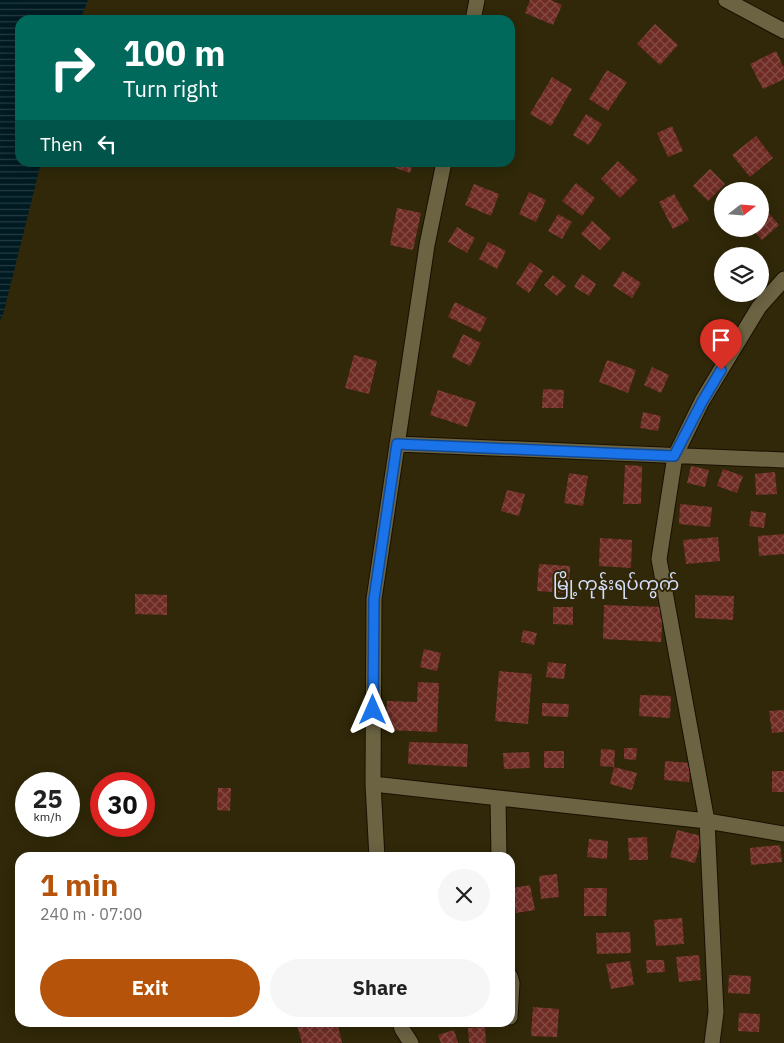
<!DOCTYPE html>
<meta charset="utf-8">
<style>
:root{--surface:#fff;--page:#f6f6f6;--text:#222;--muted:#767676;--accent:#b45309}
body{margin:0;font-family:"IBM Plex Sans","Noto Sans Myanmar",sans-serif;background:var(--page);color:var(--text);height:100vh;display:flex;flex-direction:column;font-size:19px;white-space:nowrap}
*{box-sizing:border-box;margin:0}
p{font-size:16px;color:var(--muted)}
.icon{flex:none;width:28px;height:28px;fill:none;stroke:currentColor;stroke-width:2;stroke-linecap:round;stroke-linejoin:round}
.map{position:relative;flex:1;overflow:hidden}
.details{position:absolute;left:15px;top:852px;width:500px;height:175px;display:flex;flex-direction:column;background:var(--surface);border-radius:15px;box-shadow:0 2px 12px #0003}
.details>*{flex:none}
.top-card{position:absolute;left:15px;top:15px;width:500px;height:152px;border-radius:15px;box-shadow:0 2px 12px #0003;background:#00695c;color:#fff;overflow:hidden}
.needle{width:32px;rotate:73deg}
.buttons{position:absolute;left:714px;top:182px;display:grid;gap:10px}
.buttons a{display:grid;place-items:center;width:55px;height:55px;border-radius:50%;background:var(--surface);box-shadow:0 2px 12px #0003;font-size:25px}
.speed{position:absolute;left:15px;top:772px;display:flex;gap:10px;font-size:25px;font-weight:700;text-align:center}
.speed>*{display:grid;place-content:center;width:65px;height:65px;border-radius:50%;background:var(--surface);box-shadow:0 2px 12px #0003;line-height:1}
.speed small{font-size:12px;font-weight:400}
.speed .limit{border:8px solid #d22;background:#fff;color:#111}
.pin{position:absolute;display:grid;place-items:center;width:42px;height:42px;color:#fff;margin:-51px -21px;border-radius:50% 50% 50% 0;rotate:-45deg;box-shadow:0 0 5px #0007}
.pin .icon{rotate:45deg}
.me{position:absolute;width:55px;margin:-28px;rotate:0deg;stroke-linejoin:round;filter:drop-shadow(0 0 4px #0008)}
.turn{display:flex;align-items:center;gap:18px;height:105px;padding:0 25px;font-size:22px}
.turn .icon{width:65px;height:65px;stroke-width:2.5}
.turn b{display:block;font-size:35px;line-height:42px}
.then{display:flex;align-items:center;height:48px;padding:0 25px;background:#0003;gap:10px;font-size:19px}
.round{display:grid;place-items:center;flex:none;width:52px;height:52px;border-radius:26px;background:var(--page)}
.head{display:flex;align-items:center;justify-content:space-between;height:85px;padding:0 25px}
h1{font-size:30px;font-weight:700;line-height:38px;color:var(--accent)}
.button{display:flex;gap:10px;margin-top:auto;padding:10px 25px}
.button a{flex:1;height:58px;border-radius:30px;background:var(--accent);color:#fff;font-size:20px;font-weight:700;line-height:58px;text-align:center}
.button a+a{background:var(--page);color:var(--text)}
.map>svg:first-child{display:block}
.water{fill:url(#water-rules)}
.building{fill:url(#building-cross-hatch)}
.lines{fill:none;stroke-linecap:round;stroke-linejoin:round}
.street-casing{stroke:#171100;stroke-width:17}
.street{stroke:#6c6343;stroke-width:15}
.route-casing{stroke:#114b97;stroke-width:12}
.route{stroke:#1a73e8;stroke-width:9}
.labels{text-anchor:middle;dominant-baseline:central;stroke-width:4;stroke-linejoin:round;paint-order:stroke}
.quarter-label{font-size:18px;fill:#d4defa;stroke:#302808}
</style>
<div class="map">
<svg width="784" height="1043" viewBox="0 0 784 1043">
<defs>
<pattern id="water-rules" width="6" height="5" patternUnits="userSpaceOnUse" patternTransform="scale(1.25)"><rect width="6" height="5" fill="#001a22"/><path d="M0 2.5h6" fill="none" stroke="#253b41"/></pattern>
<pattern id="building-cross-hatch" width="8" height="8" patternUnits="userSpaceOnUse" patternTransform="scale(1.25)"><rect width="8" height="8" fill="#6f2c25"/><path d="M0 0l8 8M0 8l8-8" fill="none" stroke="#844b44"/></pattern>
</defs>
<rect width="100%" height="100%" fill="#302808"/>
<!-- water -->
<path class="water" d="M0,0H88L80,20H20V162L41,163L3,315L0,320Z"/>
<!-- building -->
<path class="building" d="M530,0H551L562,5L553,25L525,13Z
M655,24L678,45L660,65L637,44Z
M776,51L784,68V79L763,89L750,64Z
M607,70L627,82L608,111L589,99Z
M552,77L572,89L551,126L530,114Z
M586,114L602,124L589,145L573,135Z
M672,126L683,151L668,157L657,133Z
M756,136L773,158L750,177L732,155Z
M618,161L638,180L620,198L601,179Z
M379,162H413L410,173Z
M710,169L725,184L708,201L693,186Z
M576,183L595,198L582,216L562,201Z
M474,184L499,194L491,216L465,205Z
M529,192L546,200L536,222L519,214Z
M674,194L689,220L673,229L659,202Z
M760,203L779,225L762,240L752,229H760Z
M397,208L421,213L413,250L390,245Z
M558,214L572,222L562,239L548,231Z
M592,221L611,238L600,250L581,234Z
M457,227L475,238L467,253L448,242Z
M488,242L506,251L497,269L479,259Z
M530,262L543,271L529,293L516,284Z
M623,271L641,283L632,298L613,286Z
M582,274L596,284L589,296L574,287Z
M553,275L566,286L557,296L544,285Z
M455,302L487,318L480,332L448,317Z
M463,334L481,343L470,366L452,357Z
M354,355L377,361L369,394L345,388Z
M607,360L636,370L628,393L599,382Z
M652,367L669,375L661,393L644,385Z
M543,389L564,390L563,408H542Z
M438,390L476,402L467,427L430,415Z
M643,412L661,416L658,431L640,428Z
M625,465L642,466L641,504H623Z
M691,466L709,470L705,487L687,483Z
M723,469L743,476L737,493L717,486Z
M775,472L777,494L756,495L755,474Z
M569,473L588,476L583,506L564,503Z
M507,490L525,494L519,516L501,511Z
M680,504L712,507L710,527L679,524Z
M751,511L766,513L764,528L749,526Z
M784,534V554L759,556L758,536Z
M718,537L720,561L686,564L683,540Z
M600,538L632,540L631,568L599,566Z
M539,564L570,566L569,593L537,591Z
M135,594L167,595V615L135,614Z
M695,595L734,596L733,620L695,618Z
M604,605L663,607L661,642L603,639Z
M553,607H573V625L553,624Z
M523,630L537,633L534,645L521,642Z
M424,649L441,653L437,671L420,667Z
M548,662L566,664L564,679L546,677Z
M499,671L532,674L528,724L495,721Z
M418,682L439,683L437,732L386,730L387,701L417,702Z
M640,695L671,696L670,718L639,716Z
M542,703L569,704L568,717L542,716Z
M784,710V732L772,733L769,711Z
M409,742L468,744L467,767L408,764Z
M624,748H637L636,760L624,759Z
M601,749L615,750L614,767L600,766Z
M544,751H564V768H544Z
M529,752L530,768L504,769L503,753Z
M665,761L691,763L689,782L664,780Z
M614,767L637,773L632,790L610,784Z
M772,771H784V792H772Z
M218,788H231L230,811L217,810Z
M677,830L702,836L695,863L670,857Z
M647,837L648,860H629L628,838Z
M589,839L608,841L607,859L587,857Z
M780,845L782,862L751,865L750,848Z
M557,874L559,897L541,899L539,876Z
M530,885L535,910L516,913L512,888Z
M584,888H607L606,916H584Z
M682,918L684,944L656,946L654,920Z
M630,932L631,953L597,954L596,933Z
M699,955L701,980L679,982L676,957Z
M646,960H664L665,972L647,973Z
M630,961L634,985L611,989L606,964Z
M729,975L751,976L750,994L728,993Z
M533,1007L559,1009L557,1037L531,1036Z
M739,1013L760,1014L759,1032L738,1031Z
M309,1022H337L342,1043H302L297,1025Z
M485,1027L486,1043H469L468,1028Z
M454,1030L458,1043H441L438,1035Z"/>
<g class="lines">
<!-- street casing -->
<g class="street-casing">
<path id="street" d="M726,0L784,31
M473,20L477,0
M397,444L784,460
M373,784L707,821L784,834
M498,798L499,858
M377,858L373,784L374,599L427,245L444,162
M510,976L512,983L510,1017
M400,1022L402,1029L411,1043
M712,1043L716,1012L707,821L659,559L675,456L702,401L759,307L784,279"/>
</g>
<!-- street -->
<use href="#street" class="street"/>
</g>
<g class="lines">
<!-- route casing -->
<g class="route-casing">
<path id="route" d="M373,710L374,599L397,444L674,456L702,402L721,370"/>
</g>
<!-- route -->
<use href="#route" class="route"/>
</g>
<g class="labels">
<!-- quarter labels -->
<g class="quarter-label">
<text x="616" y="583">မြို့ကုန်းရပ်ကွက်</text>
</g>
</g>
</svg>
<div class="buttons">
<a><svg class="needle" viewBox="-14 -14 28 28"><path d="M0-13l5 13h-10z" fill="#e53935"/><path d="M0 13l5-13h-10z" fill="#767676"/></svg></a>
<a><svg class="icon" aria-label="layers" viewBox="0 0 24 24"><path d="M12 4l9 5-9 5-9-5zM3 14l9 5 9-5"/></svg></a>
</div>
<div class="speed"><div>25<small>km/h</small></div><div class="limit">30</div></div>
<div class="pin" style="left:721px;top:370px;background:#d93025"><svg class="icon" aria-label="arrive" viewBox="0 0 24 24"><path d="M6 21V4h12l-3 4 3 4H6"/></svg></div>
<svg class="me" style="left:373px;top:710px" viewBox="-20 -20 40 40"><path d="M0-17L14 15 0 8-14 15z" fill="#1a73e8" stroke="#fff" stroke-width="4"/></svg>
<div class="top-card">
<div class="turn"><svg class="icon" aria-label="right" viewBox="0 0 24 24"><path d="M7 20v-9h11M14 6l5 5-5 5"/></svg><div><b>100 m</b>Turn right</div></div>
<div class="then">Then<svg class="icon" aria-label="left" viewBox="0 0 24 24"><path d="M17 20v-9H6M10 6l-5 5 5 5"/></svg></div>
</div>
<section class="details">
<div class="head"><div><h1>1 min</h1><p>240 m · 07:00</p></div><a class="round"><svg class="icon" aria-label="close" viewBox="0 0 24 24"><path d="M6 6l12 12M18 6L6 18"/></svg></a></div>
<div class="button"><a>Exit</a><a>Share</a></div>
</section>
</div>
